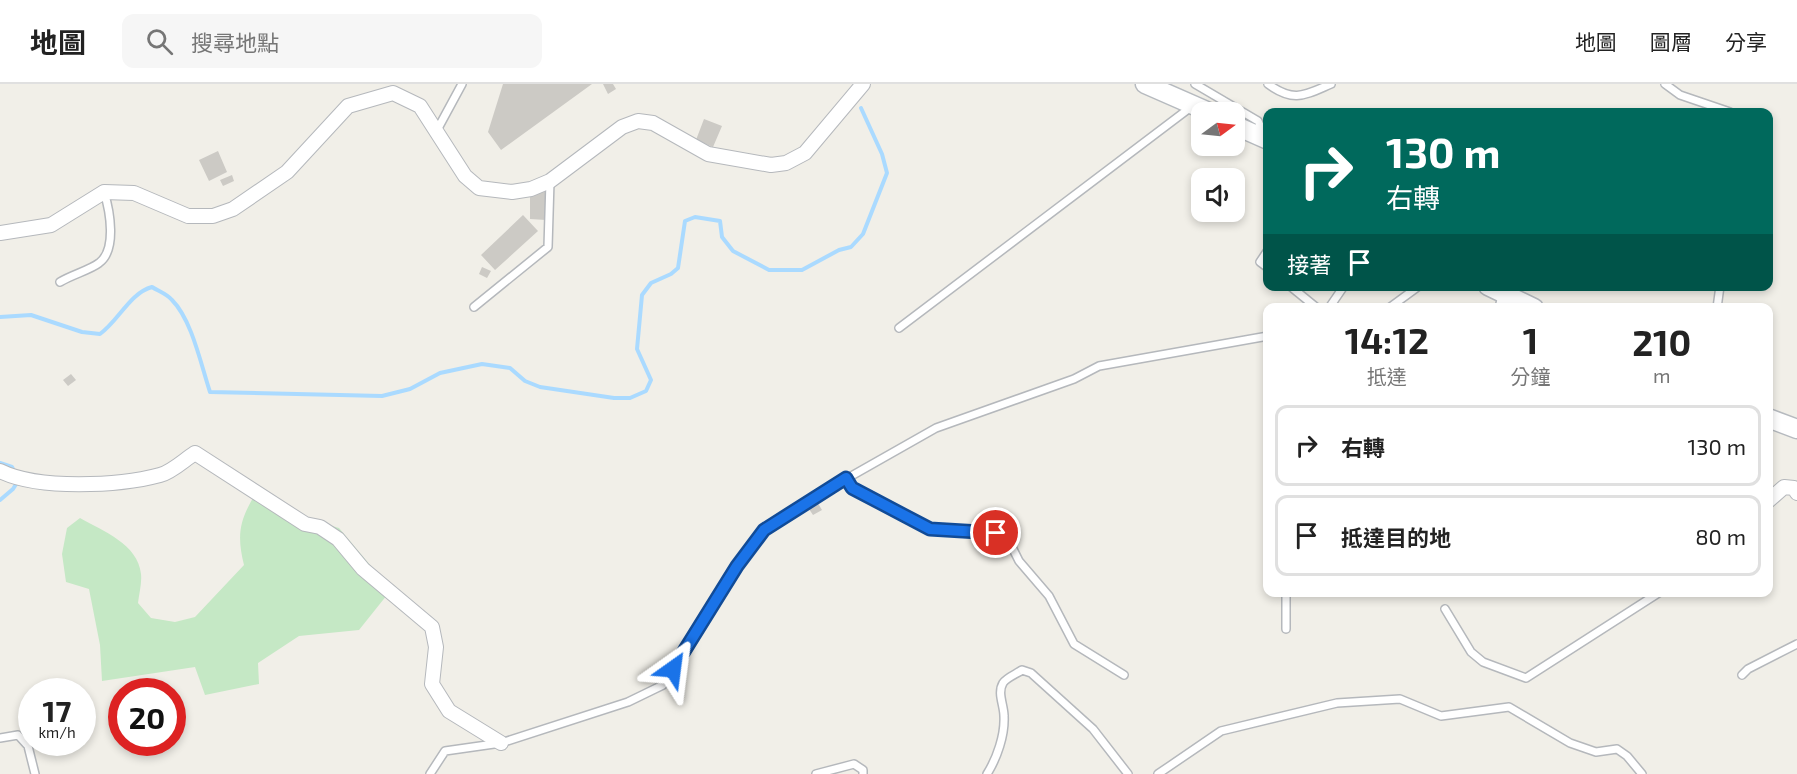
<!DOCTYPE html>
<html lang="zh-TW">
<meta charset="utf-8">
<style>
:root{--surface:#fff;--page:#f6f6f6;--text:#222;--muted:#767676;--line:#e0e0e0}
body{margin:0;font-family:"Exo 2","Noto Sans TC",sans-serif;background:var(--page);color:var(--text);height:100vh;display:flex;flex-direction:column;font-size:22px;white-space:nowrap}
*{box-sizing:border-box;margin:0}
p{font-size:20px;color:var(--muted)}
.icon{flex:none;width:33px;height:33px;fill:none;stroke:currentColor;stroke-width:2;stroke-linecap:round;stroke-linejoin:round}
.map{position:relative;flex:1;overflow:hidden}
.panel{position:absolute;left:1263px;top:219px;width:510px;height:294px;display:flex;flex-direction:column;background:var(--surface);border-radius:12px;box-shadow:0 3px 9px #0003}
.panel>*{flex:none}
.hud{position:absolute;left:1263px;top:24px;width:510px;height:183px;border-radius:12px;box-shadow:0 3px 9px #0003;background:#00695c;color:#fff;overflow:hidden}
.needle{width:39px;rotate:75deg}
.buttons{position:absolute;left:1191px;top:18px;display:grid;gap:12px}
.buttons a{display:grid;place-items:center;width:54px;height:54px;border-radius:12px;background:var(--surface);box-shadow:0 3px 9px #0003;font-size:30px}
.speed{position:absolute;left:18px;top:594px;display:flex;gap:12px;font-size:30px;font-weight:700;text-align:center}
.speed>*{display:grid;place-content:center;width:78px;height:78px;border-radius:50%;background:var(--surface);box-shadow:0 3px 9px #0003;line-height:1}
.speed small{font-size:15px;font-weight:400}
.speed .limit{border:9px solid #d22;background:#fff;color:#111}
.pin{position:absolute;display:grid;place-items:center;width:51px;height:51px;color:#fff;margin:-26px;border:3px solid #fff;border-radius:50%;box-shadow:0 2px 6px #0007}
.me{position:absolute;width:66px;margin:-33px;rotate:31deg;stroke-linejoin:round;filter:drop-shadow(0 0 4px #0008)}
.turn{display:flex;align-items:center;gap:21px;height:126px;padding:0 24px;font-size:27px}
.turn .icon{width:78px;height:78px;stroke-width:2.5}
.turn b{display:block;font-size:42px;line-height:51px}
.then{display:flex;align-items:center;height:57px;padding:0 24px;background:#0003;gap:12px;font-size:22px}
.eta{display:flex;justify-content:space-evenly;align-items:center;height:102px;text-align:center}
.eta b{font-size:36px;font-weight:700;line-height:42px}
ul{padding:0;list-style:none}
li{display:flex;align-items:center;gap:18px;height:81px;margin:0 12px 9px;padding:0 12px;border:3px solid var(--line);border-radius:12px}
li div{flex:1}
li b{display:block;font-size:22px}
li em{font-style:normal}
header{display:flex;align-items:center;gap:36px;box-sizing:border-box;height:84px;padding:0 30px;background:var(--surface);border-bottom:2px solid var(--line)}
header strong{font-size:28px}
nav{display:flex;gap:33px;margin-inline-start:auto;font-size:21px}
.search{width:420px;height:54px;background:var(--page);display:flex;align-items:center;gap:15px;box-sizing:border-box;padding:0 21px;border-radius:12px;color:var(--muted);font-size:22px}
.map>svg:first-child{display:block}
.green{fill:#c5e8c5}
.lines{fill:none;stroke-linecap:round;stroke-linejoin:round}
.stream{stroke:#aadaff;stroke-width:4}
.building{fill:#cccac5}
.lane-casing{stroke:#b5b8bc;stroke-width:10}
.street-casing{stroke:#b5b8bc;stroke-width:16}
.secondary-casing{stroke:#b6babf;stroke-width:21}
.lane{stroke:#fff;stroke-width:7}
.street{stroke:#fff;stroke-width:14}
.secondary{stroke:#fff;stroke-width:18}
.route-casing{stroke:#114b97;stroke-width:15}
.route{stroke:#1a73e8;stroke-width:10}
</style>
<header>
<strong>地圖</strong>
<div class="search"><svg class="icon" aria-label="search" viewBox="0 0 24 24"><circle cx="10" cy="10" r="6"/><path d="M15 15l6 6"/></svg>搜尋地點</div>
<nav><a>地圖</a><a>圖層</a><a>分享</a></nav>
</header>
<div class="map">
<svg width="1797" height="690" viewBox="0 0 1797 690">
<rect width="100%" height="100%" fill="#f1efe8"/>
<!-- green -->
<path class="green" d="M260,402L283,421L308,435L339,444L391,506L359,546L299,552L258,579L259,600L205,611L195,583L102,597L100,561L89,505L66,498L62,470L67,444L80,434C103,447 138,460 141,490C142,499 139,510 138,519L151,534L175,538L195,533L244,481C235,445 242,432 260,402Z"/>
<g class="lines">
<!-- stream -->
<path class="stream" d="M0,233L31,231L82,248L100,250C119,236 130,209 152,203C158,207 167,210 172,216C192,236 201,281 210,308L382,312L410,305L440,289L482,280L510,284L525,297L540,303L614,314H630L646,307L651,296L637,265L642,211L651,199L671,190L678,184L685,137L695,133L720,137L722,153L733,167L769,186H802L839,166L851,163L863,150L887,89L882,70L861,24
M0,379L12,383L14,387
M0,416L13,405L18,397"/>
</g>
<!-- building -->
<path class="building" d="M503,0H592L501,66L488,48Z
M603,0H613L616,5L608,10Z
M704,35L722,42L713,63L696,56Z
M218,67L227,88L209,97L199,76Z
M232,91L234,97L223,102L220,96Z
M530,107L546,108V136L530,135Z
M523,131L538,147L495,186L481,171Z
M482,183L491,187L487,194L479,190Z
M71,290L76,296L68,302L63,296Z
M816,416L822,426L813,431L807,422Z"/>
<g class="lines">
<!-- lane casing -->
<g class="lane-casing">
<path id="lane" d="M1195,0L1258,37L1264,50
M1268,0C1294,19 1305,11 1331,0
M1665,0L1680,11L1730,28
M436,48L462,0
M1268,166L1260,178L1268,184
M60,198C71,191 90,186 99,179C117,166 110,127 104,108
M1290,202L1317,224
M474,223L548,163L550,97
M1329,224L1344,202
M1389,224L1419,202
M1499,224L1502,211
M1717,224L1720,202
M899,244L1191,23
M846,395L852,404L930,445L997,449L1009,457L1019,477L1049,512L1074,560L1124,591
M1286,508V545
M1445,525L1471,568L1483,578L1526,594L1660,508
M1742,591L1748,585L1797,560
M0,654L18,651L28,662L35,690
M430,690L445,667L501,659L628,618L663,601L737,482L764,445L846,395L936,344L1074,295L1099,282L1268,252
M816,690L854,680L863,686V690
M987,690C997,674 1005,651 1004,632C1004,621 997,609 1003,599C1006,594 1016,590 1022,586L1031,589L1093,645L1128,690
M1158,690L1221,647L1337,619L1400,615L1441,632L1509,623L1570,659L1596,668L1617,665L1627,672L1642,690"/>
</g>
<!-- street casing -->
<g class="street-casing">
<path id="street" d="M0,149L51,141L104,108L134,109L188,132H213L233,125L287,88L348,22L393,9L420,22L465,92L479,104L512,108L531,105L550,97L622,43L638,37L653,39L708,70L771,81L786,79L805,69L863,0
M0,387C38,406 119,402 160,391C172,388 184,376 195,369L305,440L320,443L338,455L363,485L432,543L436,563L432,600L449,627L501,659
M1768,417L1784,403L1794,404L1797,409"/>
</g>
<!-- secondary casing -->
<g class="secondary-casing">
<path id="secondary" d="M1145,0L1209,28
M1234,41L1268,56
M1488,202L1534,224
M1768,334L1797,345"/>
</g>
<!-- lane -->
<use href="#lane" class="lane"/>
<!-- street -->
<use href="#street" class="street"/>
<!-- secondary -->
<use href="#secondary" class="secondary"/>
</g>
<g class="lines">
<!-- route casing -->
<g class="route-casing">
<path id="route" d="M673,585L737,482L764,446L846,394L852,404L930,445L996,449"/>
</g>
<!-- route -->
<use href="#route" class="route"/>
</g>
</svg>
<div class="buttons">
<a><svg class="needle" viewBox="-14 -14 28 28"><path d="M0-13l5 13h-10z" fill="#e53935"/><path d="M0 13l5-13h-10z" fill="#767676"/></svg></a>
<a><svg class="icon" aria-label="sound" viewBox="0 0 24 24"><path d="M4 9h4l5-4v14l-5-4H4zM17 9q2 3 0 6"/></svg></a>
</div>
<div class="speed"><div>17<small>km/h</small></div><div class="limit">20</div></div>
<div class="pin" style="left:996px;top:449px;background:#d93025"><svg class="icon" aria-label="arrive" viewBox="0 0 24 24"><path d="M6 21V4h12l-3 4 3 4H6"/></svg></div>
<svg class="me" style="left:673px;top:585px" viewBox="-20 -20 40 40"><path d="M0-17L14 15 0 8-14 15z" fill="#1a73e8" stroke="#fff" stroke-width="4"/></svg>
<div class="hud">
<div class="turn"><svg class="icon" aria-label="right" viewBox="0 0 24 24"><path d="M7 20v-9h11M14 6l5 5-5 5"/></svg><div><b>130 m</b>右轉</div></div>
<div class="then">接著<svg class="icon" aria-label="arrive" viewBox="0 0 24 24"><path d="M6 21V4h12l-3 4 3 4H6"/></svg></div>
</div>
<section class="panel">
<div class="eta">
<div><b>14:12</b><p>抵達</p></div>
<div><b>1</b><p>分鐘</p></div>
<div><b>210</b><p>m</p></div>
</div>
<ul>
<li><svg class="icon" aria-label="right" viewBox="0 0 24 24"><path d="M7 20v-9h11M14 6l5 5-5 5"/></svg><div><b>右轉</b></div><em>130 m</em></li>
<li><svg class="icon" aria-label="arrive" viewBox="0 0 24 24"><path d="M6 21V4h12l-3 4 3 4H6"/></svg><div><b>抵達目的地</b></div><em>80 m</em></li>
</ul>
</section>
</div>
